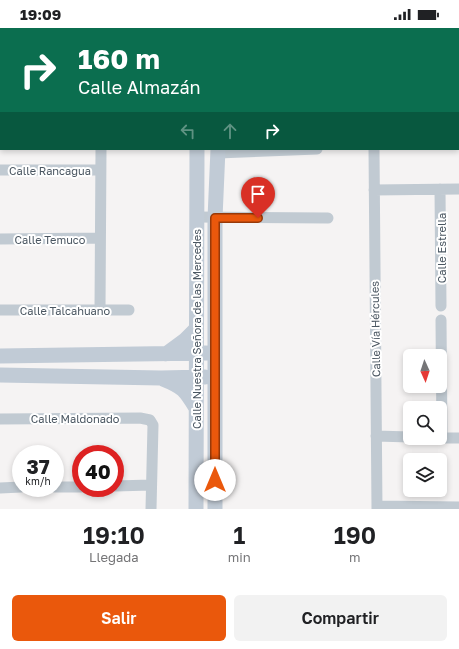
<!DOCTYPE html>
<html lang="es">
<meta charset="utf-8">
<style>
:root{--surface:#fff;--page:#f2f2f2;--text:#202124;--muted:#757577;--accent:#ea580c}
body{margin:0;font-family:"Golos Text",sans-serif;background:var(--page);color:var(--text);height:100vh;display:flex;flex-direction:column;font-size:15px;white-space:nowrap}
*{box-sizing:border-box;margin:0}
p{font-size:13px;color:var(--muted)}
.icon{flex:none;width:22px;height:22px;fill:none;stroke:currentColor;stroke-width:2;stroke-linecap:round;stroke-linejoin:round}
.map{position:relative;height:481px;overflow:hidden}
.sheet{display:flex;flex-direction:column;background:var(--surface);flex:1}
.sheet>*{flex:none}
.hud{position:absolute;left:0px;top:0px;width:459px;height:122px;box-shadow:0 2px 6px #0003;background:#0b6e4f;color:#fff;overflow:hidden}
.needle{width:26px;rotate:177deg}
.fabs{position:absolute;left:403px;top:321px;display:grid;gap:8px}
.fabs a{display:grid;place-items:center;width:44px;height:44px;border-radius:6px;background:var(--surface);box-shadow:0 2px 6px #0003;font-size:20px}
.speed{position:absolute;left:12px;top:417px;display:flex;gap:8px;font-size:20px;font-weight:700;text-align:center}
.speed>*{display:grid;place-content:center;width:52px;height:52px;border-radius:50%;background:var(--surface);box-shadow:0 2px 6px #0003;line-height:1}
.speed small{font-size:10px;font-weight:400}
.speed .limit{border:6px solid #d22;background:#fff;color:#111}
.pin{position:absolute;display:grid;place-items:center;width:34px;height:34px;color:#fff;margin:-41px -17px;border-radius:50% 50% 50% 0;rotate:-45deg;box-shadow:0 0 4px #0007}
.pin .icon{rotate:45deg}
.me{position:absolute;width:44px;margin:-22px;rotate:0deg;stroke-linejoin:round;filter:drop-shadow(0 0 3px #0008)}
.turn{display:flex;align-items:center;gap:14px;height:84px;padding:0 12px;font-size:18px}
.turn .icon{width:52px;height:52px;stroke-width:2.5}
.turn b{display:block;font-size:28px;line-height:34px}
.lanes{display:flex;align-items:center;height:38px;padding:0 12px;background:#0003;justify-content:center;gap:20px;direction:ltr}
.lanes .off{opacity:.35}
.eta{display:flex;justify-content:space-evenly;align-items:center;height:68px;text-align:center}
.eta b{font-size:24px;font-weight:600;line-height:28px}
.primary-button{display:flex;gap:8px;margin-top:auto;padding:8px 12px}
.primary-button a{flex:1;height:46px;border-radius:6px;background:var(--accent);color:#fff;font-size:16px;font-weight:600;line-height:46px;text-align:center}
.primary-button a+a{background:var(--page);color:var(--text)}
.status{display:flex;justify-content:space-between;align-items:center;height:28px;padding:0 20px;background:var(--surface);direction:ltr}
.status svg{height:11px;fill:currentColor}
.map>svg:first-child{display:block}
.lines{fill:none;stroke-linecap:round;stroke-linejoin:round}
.street{stroke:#c1cad2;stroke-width:11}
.secondary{stroke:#c1cbd6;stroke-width:15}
.route-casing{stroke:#983908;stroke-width:10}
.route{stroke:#ea580c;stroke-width:7}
.labels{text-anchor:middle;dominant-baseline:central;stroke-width:4;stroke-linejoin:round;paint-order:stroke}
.street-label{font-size:11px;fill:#4a5661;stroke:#fff}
</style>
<div class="status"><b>19:09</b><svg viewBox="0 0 49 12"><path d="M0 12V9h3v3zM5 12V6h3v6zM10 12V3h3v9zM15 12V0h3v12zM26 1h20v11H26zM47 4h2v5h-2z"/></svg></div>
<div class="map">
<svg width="459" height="481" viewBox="0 0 459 481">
<rect width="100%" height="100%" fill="#f5f3f3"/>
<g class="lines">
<!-- street -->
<path class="street" d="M372,0V1
M438,0V1
M101,1V0
M0,5H1
M0,74H1
M458,93L459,92
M374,121L377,481
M218,125L317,121
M0,142H100
M440,161L441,278
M374,162L459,161
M196,189L328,190
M0,211L100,210
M0,282H129
M100,282L101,121
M441,292L442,410
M0,391L140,390L150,392L153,397L151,481
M376,408L410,409
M440,410H459
M115,458L151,457
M55,459H81
M0,460L21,459
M377,478L459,479"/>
<!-- secondary -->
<path class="secondary" d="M197,1V0
M218,1V0
M166,326L185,312L196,301
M0,328L206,325
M0,347L161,350L205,349
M163,351C183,359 185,362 196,380
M196,481L197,121
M215,481V190L218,121"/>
</g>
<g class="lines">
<!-- route casing -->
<g class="route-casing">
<path id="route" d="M215,452V190H258"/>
</g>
<!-- route -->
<use href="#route" class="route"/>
</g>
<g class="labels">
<!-- street labels -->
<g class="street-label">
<text x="50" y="142">Calle Rancagua</text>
<text x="50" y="211">Calle Temuco</text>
<text transform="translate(441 220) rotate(-90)">Calle Estrella</text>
<text x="65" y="282">Calle Talcahuano</text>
<text transform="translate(196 301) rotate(-90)">Calle Nuestra Señora de las Mercedes</text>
<text transform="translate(375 301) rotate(-91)">Calle Vía Hércules</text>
<text x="75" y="390">Calle Maldonado</text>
</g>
</g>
</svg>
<div class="fabs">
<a><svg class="needle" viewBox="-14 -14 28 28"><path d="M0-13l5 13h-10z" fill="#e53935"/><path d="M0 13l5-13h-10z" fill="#757577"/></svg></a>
<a><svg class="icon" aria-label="search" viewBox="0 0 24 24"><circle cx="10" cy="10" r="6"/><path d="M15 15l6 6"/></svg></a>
<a><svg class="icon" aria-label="layers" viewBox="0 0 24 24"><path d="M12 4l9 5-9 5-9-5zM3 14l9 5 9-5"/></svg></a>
</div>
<div class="speed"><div>37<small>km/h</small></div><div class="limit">40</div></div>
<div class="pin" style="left:258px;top:190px;background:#d93025"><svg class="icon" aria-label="arrive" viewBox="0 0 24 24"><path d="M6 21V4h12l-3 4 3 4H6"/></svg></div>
<svg class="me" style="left:215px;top:452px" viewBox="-20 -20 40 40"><circle r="19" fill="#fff"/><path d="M0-13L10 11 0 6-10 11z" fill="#ea580c"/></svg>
<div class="hud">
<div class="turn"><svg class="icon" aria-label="right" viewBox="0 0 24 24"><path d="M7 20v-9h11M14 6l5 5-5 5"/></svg><div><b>160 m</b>Calle Almazán</div></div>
<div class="lanes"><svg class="icon off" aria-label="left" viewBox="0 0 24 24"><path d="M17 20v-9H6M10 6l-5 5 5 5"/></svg><svg class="icon off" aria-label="ahead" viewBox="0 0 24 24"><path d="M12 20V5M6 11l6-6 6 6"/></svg><svg class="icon" aria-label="right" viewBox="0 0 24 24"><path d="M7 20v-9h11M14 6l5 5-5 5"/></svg></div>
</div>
</div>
<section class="sheet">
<div class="eta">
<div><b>19:10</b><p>Llegada</p></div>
<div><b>1</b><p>min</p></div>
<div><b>190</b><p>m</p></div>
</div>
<div class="primary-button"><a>Salir</a><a>Compartir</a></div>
</section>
